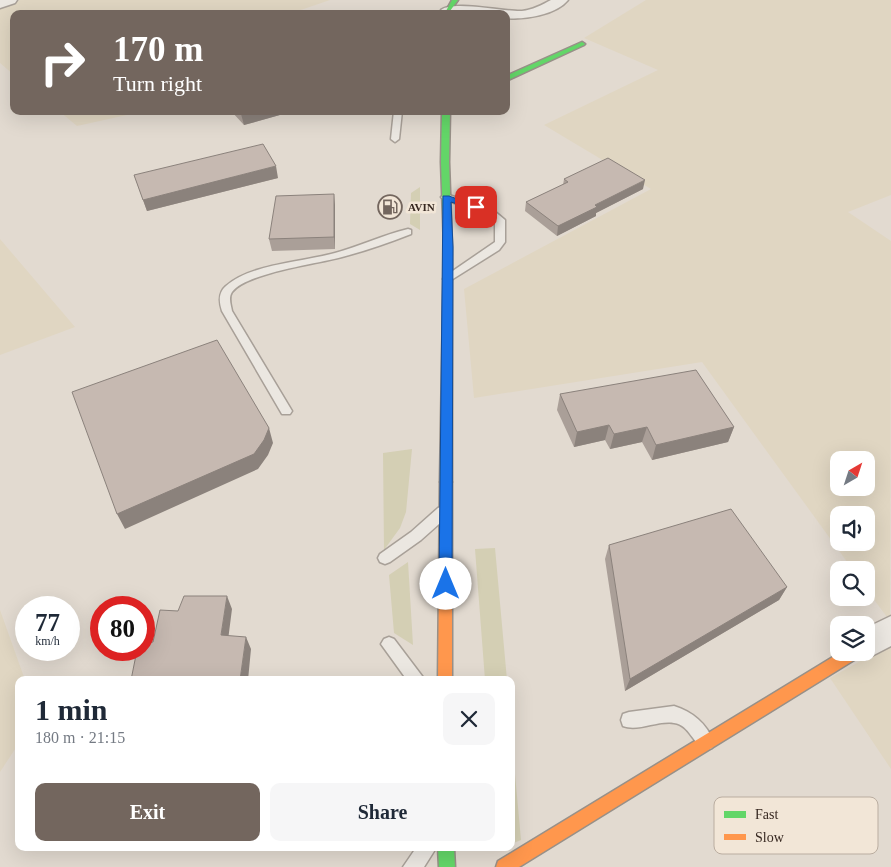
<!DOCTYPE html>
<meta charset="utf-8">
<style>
:root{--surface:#fff;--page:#f6f6f7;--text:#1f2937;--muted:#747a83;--accent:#73665e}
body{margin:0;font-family:"Times New Roman",serif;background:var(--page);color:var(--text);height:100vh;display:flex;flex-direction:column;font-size:19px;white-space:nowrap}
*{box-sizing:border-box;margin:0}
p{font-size:16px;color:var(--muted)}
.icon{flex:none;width:28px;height:28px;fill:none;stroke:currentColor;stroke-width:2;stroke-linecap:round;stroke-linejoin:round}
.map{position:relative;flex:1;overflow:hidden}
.sheet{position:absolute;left:15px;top:676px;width:500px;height:175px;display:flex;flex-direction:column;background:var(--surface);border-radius:10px;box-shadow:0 5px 20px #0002}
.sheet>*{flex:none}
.top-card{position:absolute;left:10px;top:10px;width:500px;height:105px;border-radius:10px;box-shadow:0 5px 20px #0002;background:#73665e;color:#fff;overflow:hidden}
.needle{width:32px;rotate:39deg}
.tools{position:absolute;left:830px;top:451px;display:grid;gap:10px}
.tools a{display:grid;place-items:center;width:45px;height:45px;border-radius:10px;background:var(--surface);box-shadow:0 5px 20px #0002;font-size:25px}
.speed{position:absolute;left:15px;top:596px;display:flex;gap:10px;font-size:25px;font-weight:700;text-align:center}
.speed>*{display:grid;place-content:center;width:65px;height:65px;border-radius:50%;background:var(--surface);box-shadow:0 5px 20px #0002;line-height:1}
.speed small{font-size:12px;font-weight:400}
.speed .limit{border:8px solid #d22;background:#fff;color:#111}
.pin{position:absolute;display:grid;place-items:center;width:42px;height:42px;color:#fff;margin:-21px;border-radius:10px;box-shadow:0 2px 8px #0006}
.me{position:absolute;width:55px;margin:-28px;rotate:0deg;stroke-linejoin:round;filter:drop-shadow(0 0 4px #0008)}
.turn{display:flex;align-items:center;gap:18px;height:105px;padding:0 20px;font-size:22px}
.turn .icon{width:65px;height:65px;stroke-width:2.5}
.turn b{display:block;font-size:35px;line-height:42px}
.round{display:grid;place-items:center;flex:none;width:52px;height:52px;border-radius:10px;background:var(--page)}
.headline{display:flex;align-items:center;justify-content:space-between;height:85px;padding:0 20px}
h1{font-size:30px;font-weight:800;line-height:38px}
.primary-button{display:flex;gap:10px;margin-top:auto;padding:10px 20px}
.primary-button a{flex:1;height:58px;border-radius:10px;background:var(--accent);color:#fff;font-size:20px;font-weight:800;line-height:58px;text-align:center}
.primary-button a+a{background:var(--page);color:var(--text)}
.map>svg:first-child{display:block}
.farmland{fill:#e0d6c2;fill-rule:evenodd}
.green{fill:#d4cfb4}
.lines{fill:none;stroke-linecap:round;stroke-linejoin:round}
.lane-casing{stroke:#a8a098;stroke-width:3}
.street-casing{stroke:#a8a098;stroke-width:3}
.fast-casing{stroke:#989088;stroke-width:3}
.slow-casing{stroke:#989088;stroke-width:3}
.lane{fill:#ebe7e1;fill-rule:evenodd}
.street{fill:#ebe7e1;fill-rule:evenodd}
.fast{fill:#63d668;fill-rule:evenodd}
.slow{fill:#ff974d;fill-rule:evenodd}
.wall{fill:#aa9f98}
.shaded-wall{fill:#8b827c}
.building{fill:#c6b9b1;stroke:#8b827c}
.route{fill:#1a73e8;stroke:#114b97}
.labels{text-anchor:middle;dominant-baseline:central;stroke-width:5;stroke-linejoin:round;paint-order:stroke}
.far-poi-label{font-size:11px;font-weight:bold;fill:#372821;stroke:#f2e6d7;text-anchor:start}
.key{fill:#f2e6d7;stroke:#baada0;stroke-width:1}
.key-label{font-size:14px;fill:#372821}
</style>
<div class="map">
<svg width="891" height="867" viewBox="0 0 891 867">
<rect width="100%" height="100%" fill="#e2dad0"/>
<!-- farmland -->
<path class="farmland" d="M20,0H330L289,14H14V75L0,63V7Z
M646,0H891V195L848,212L891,241L890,621L866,589V570H853L702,362L474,398L464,289L651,189L544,125L658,70L584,38ZM839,460H866V488H839ZM839,515H866V542H839Z
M59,111H145L77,126Z
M0,239L75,327L0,355Z
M0,610L25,680H19V743L0,772Z
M891,644V769L830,678Z"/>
<!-- green -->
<path class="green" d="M420,187V230L410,224L411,193Z
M412,449L406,512L400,528L384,550L383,453Z
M495,548L507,680H485L475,549Z
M408,562L413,645L394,633L389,575Z
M511,730L521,840L511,844Z"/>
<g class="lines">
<!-- lane casing -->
<g class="lane-casing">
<path id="lane" d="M394,111H402L399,139L395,142L391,139Z
M446,194L493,210L505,220V242L499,250L448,282L443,279L444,277L495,242V221L487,214L443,199L441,197Z
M408,229L411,230V234C388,243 365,251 342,257C317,264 246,273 232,292C228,298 231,305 232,311L292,411L290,414H282L222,311C219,302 218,293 226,286C250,264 303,262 335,253C360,246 383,235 408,229Z
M443,506L448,508L450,512L448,516L421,540L390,562L385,564L380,562L378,558L380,554L411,532L438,508Z
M389,637L394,639L425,680H407L381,644L384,639Z
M674,706C693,712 706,723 714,742L712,748L706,750C693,745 690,725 674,723C658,720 638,732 623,726L621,720L623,714L629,712Z
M416,848H436L424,867H403Z"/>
</g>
<!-- street casing -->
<g class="street-casing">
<path id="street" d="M0,0H17L15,3L0,8Z
M551,0H568C556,15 524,20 506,18V14L473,12L447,14L441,10C453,0 504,12 522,11C532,10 542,5 551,0Z
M891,616V646L866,659L855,655L854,652H866V628Z"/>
</g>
<!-- fast casing -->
<g class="fast-casing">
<path id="fast" d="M452,0H458L450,11H446Z
M582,42L585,44L584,45L506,81V76Z
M442,111H450L449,162L452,247V482L450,485H442L440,482L444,247L441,162Z
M438,848H454L455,867H439Z"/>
</g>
<!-- slow casing -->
<g class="slow-casing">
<path id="slow" d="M446,477L450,479L452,482V680H438L440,482L442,479Z
M841,652H861L859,657L519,867H496L498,861Z"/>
</g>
<!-- lane -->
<use href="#lane" class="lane"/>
<!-- street -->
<use href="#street" class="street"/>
<!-- fast -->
<use href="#fast" class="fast"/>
<!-- slow -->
<use href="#slow" class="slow"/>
</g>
<!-- wall -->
<path class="wall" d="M231,111H294L244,125Z
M134,175L278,178L147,211Z
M564,179L643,189L596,213V216L557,236L525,211L526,202L563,185Z
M335,205V249L272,251L269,239Z
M560,394L734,427L728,442L652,460L642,442L610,449L605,440L574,447L557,410Z
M609,545L787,587L779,600L625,691L605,559Z"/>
<!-- shaded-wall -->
<path class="shaded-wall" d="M251,111H294L244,125L241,114Z
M276,166L278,178L147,211L143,200Z
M645,180L643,189L596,213V216L557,236L558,226L595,205Z
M334,194L335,205V249L334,237Z
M609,425L605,440L574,447L577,432Z
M647,427L642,442L610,449L614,434Z
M734,427L728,442L652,460L656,445Z
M269,428L273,443L268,455L258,469L125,529L117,514Z
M787,587L779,600L625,691L630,679Z
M227,596L232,609L227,648L221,635Z
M246,637L251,649L248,680H240Z"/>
<!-- building -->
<path class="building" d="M239,111H251L241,114Z
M263,144L276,166L143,200L134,175Z
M608,158L645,180L595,205L597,207L558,226L526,202L568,182L564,179Z
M334,194V237L269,239L276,196Z
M217,340L269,428L264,440L254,454L117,514L72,392Z
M696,370L734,427L656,445L647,427L614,434L609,425L577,432L560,394Z
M731,509L787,587L630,679L609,545Z
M184,596H227L221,635L246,637L240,680H131L137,650H144V643L153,642L160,610L178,611Z"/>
<!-- route -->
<path class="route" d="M443,196H449L480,207L476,210L451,202L453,247L452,584L450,589L446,590L441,589L439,584Z"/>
<!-- icons -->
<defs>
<g id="fuel-ring" transform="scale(1.25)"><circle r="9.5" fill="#f2e6d7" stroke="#73665e" stroke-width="1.5"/><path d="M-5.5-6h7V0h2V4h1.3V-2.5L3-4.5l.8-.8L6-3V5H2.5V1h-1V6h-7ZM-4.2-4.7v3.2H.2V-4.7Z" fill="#73665e"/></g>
</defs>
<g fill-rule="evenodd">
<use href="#fuel-ring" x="390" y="207"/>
</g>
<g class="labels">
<!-- far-poi labels -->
<g class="far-poi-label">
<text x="408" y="207">AVIN</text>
</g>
</g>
<!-- legend -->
<rect x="714" y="797" width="164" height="57" rx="8" class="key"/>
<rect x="724" y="811" width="22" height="7" fill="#63d668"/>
<rect x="724" y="834" width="22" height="6" fill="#ff974d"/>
<g class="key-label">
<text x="755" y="819">Fast</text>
<text x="755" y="842">Slow</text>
</g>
</svg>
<div class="tools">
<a><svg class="needle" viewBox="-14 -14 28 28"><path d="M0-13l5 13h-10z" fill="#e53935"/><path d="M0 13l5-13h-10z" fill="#747a83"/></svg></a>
<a><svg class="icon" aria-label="sound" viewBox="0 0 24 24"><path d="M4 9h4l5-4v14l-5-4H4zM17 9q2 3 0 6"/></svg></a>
<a><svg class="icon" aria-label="search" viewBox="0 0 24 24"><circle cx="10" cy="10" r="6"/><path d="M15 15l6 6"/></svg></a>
<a><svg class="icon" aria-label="layers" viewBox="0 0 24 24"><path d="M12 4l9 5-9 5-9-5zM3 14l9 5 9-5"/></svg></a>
</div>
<div class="speed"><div>77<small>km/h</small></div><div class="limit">80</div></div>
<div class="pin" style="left:476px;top:207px;background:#d93025"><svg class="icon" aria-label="arrive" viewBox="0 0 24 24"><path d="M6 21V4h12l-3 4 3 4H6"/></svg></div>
<svg class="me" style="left:446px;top:584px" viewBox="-20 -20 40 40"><circle r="19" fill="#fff"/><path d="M0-13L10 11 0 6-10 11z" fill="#1a73e8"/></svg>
<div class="top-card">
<div class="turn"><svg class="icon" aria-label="right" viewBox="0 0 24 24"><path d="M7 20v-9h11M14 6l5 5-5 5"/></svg><div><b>170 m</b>Turn right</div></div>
</div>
<section class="sheet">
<div class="headline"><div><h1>1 min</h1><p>180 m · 21:15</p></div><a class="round"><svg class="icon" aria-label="close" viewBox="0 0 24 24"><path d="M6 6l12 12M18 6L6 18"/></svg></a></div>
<div class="primary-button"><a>Exit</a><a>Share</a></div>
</section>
</div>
